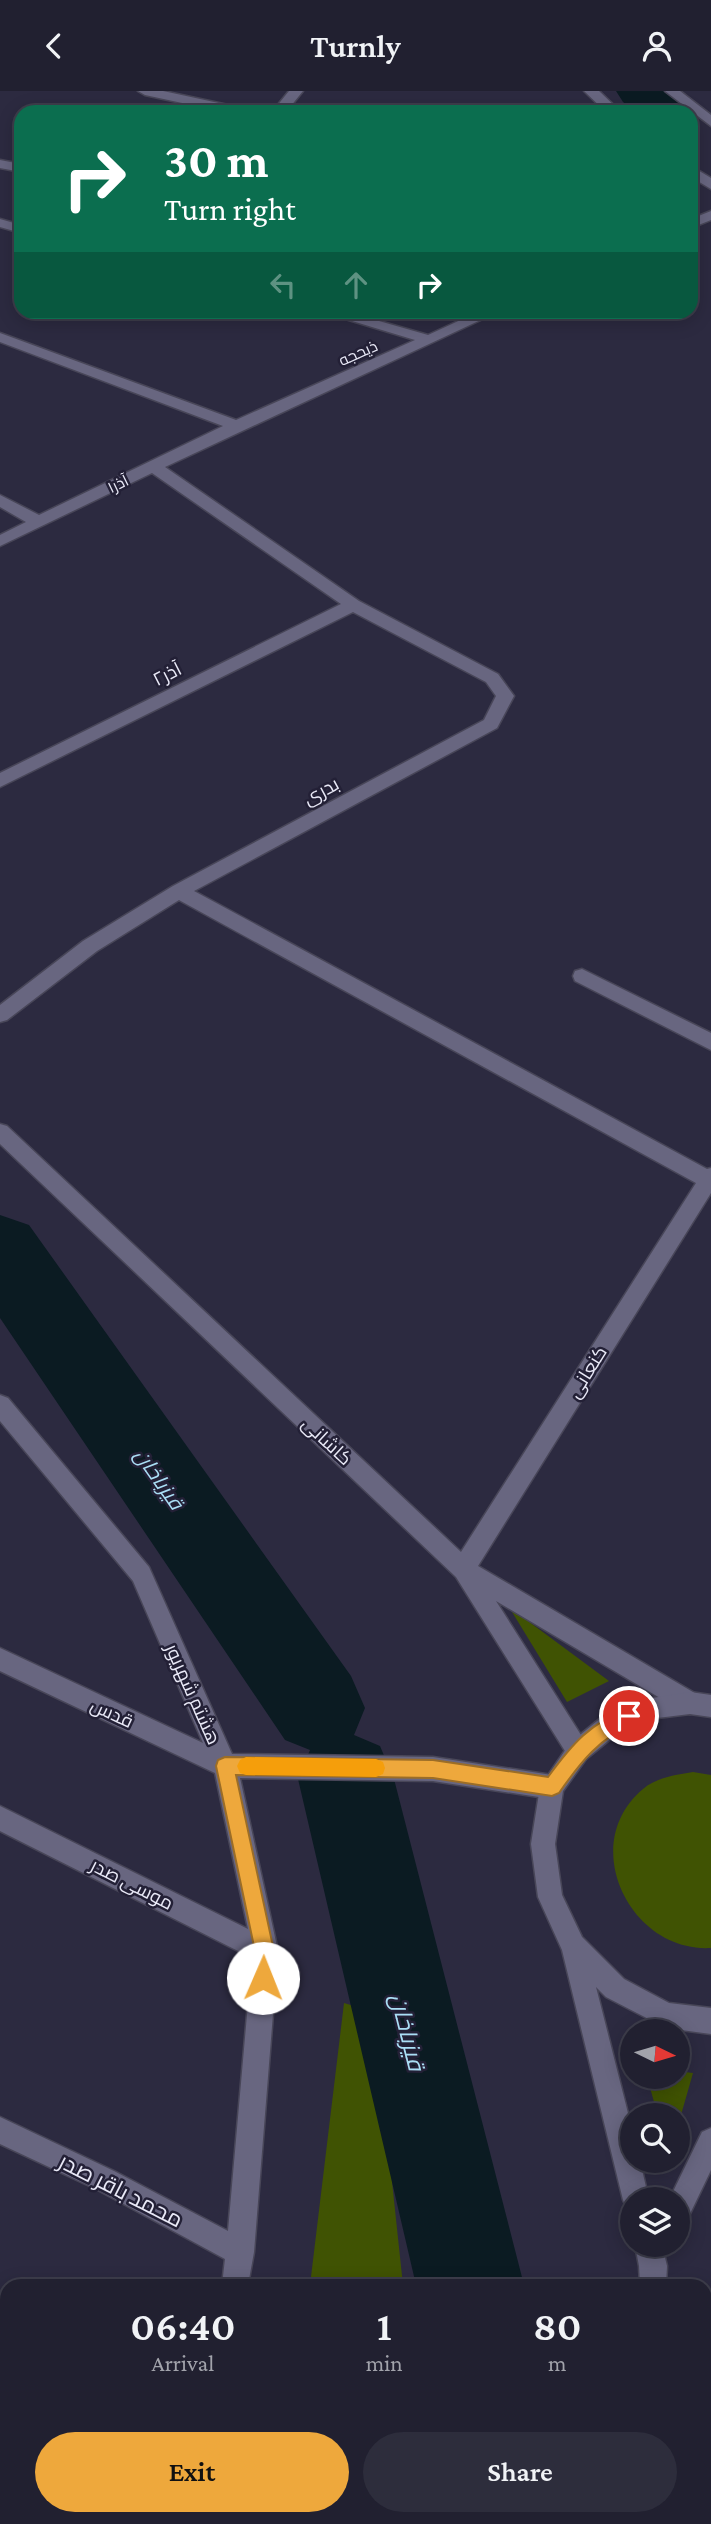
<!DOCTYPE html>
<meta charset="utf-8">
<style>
:root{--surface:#212030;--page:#2d2d3c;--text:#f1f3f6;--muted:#a2a3ab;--line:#3e3e4c;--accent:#eea83c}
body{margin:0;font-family:"Crimson Pro",Cairo,serif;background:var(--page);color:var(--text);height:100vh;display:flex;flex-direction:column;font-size:26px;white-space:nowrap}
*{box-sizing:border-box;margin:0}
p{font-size:23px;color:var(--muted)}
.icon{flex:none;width:38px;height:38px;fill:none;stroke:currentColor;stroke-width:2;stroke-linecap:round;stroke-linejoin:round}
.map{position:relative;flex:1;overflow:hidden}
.sheet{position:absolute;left:0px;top:2188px;width:712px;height:247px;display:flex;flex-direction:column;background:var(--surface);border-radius:21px 21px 0 0;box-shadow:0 4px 18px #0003,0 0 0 2px var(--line)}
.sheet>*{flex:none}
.banner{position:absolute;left:14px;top:14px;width:684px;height:214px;border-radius:21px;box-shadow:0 4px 18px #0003,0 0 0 2px var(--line);background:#0b6e4f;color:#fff;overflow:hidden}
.needle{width:46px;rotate:95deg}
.fabs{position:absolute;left:620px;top:1928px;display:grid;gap:14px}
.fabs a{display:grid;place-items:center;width:70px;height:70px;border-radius:50%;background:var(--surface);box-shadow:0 4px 18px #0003,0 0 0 2px var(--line);font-size:35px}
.pin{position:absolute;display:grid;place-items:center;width:60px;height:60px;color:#fff;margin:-30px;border:4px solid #fff;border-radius:50%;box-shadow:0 2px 7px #0007}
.me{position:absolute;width:77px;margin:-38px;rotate:1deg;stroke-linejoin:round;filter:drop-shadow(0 0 5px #0008)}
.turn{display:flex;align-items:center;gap:24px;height:147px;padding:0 35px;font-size:32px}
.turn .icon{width:91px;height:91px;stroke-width:2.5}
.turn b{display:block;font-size:49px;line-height:60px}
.lanes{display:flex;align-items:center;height:66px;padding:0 35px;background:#0003;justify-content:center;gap:35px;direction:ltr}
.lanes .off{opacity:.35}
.eta{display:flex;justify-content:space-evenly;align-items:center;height:119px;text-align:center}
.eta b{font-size:42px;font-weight:600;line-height:49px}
.button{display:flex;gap:14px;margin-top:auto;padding:14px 35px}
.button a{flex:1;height:80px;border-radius:42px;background:var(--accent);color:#111;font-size:28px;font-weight:600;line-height:80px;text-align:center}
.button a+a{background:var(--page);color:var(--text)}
header{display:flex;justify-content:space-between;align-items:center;height:91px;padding:0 35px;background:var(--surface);font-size:32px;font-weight:600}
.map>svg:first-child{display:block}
.green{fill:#405303}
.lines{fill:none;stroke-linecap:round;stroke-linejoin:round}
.river{fill:#0b1b22;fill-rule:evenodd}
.minor-casing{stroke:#484658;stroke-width:3}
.secondary-casing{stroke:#484658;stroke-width:3}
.minor{fill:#686680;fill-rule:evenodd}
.secondary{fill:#686680;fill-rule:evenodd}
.route{fill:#eea83c;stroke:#9b6d27;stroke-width:2}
.slow{fill:#f59e0b}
.labels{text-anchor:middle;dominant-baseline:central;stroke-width:5;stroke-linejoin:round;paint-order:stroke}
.far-street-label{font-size:16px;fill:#e9e9f7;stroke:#232036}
.street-label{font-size:19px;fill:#e9e9f7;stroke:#232036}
.water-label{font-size:21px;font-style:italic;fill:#aadef5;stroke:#232036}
.near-street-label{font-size:23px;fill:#e9e9f7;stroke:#232036}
.near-water-label{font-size:24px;font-style:italic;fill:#aadef5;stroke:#232036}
</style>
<header><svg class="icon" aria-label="back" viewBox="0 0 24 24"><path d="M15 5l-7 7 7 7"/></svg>Turnly<svg class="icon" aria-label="person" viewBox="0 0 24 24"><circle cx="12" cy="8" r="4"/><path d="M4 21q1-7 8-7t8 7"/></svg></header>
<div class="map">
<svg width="711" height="2433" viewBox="0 0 711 2433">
<rect width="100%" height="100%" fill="#2c2a40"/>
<!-- green -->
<path class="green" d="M509,1516L609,1590L567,1611Z
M693,1681L711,1684V1857C630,1862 577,1753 643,1698C657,1686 676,1684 693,1681Z
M344,1912L374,1921L403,2194H310Z
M677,1980L693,1982L677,2038V2025H658L647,1986H677Z
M282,2427H413L412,2433H281Z"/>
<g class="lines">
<!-- river -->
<path class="river" d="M616,0H675L688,10L696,21L691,27V21H636L623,11Z
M0,1124L29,1134L351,1585L365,1617L354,1644L380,1655L394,1688L524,2194H416L298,1688L310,1659L285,1649L0,1227Z
M422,2427H538L537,2433H421Z"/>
<!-- minor casing -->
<g class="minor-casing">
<path id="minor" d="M138,0H163L242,17L249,21H224L145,4Z
M289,0H303L286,21H272Z
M584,0H599L621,21H606Z
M665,0H680L711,24V35Z
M0,69L21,73V81L0,77Z
M691,75L711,87V98L691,86Z
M711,120V129L691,137V128Z
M0,128L21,134V142L0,136Z
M319,220H344L428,244L480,220H500L165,376L359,510L498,583L514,605L497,637L194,800L707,1078L711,1077V1102L478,1475L698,1604L702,1612L698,1620L690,1623L682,1620L496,1510L586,1652L590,1660L586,1668L578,1672L570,1668L456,1486L0,1053V1033L7,1035L461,1461L696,1092L179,809L97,860L7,929L0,931V914L83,850L173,795L484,629L496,605L486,591L353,521L0,696V682L341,513L152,382L0,455V444L26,431L0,416V404L39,424L223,335L0,251V242L236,329L415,249Z
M582,878L711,942V959L575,890L573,885L575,880Z
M0,1304L8,1307L149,1476L232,1663L433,1666L552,1684L561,1688L564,1696L561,1704L552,1708L433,1690L240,1687L278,1860L254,2161L248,2194H222L225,2168L96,2098L0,2053V2026L114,2080L228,2140L252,1867L0,1740V1715L248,1838L215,1682L0,1580V1557L203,1652L133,1490L0,1330Z
M186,2427H214L213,2433H185Z"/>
</g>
<!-- secondary casing -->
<g class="secondary-casing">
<path id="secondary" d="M690,1601L711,1604V1626L690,1623L649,1628L618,1642L586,1668L563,1700L555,1753L562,1804L582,1846L624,1888L669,1912L711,1917V1943L666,1937L606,1906L596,1896L632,2038V2070H640L649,2109H632V2121L627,2118L623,2109L562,1859L538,1806L531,1753L540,1696L570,1652L602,1626L640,1609Z
M711,2037V2079L686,2131L677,2135V2109H669L702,2041Z
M635,2154H662L667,2175L666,2194H640L639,2175Z
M643,2427H671V2433H643Z"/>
</g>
<!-- minor -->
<use href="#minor" class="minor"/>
<!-- secondary -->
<use href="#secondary" class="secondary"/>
</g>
<!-- route -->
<path class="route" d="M629,1617L635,1619L638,1625L635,1632C600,1646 580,1672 559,1702L552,1705L433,1687L236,1684L274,1860L269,1894L263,1897L256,1894L253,1887L255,1860L216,1675L218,1669L225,1666L433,1669L548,1686C572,1653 590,1632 629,1617Z"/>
<!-- slow -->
<path class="slow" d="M246,1666L376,1668L383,1671L385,1677L383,1683L376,1686L246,1684L240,1682L237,1675L240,1669Z"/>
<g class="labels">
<!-- far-street labels -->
<g class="far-street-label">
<text transform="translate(358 262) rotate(-24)">ذیحجه</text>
<text transform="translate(118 393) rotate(-26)">آذر۱</text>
</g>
<!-- street labels -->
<g class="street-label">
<text transform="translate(167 583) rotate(-27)">آذر۲</text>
<text transform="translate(321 700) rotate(-28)">بدری</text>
<text transform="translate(587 1281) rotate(-58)">کنعانی</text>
<text transform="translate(327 1350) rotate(43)">کاشانی</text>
<text transform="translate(193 1603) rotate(66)">هشتم شهریور</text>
<text transform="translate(112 1622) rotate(25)">قدس</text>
<text transform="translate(132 1793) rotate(27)">موسی صدر</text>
</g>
<!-- water labels -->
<g class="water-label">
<text transform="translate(159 1388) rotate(55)">قیزباخان</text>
</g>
<!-- near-street labels -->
<g class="near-street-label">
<text transform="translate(121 2099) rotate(27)">محمد باقر صدر</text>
</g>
<!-- near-water labels -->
<g class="near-water-label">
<text transform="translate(408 1941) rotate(76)">قیزباخان</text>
</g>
</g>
</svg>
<div class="fabs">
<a><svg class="needle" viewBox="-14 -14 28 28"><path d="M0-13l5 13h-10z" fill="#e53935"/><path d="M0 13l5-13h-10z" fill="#a2a3ab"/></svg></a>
<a><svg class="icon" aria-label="search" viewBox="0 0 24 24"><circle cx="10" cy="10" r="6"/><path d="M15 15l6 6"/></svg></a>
<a><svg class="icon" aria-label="layers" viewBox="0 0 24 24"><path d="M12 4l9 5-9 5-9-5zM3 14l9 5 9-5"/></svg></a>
</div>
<div class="pin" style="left:629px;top:1625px;background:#d93025"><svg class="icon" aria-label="arrive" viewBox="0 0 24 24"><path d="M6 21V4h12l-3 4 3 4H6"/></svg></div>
<svg class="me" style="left:263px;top:1887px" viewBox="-20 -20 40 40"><circle r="19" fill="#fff"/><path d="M0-13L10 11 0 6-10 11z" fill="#eea83c"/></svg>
<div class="banner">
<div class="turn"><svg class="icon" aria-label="right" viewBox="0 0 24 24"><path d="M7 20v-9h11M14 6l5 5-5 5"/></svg><div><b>30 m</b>Turn right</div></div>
<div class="lanes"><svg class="icon off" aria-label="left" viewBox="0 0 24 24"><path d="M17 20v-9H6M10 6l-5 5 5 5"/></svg><svg class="icon off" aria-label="ahead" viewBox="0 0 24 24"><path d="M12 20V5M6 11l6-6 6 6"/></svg><svg class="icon" aria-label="right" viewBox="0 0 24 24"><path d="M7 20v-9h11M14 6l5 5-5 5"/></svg></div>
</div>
<section class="sheet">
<div class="eta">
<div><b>06:40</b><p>Arrival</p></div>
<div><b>1</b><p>min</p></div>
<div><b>80</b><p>m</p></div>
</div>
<div class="button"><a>Exit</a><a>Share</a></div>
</section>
</div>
